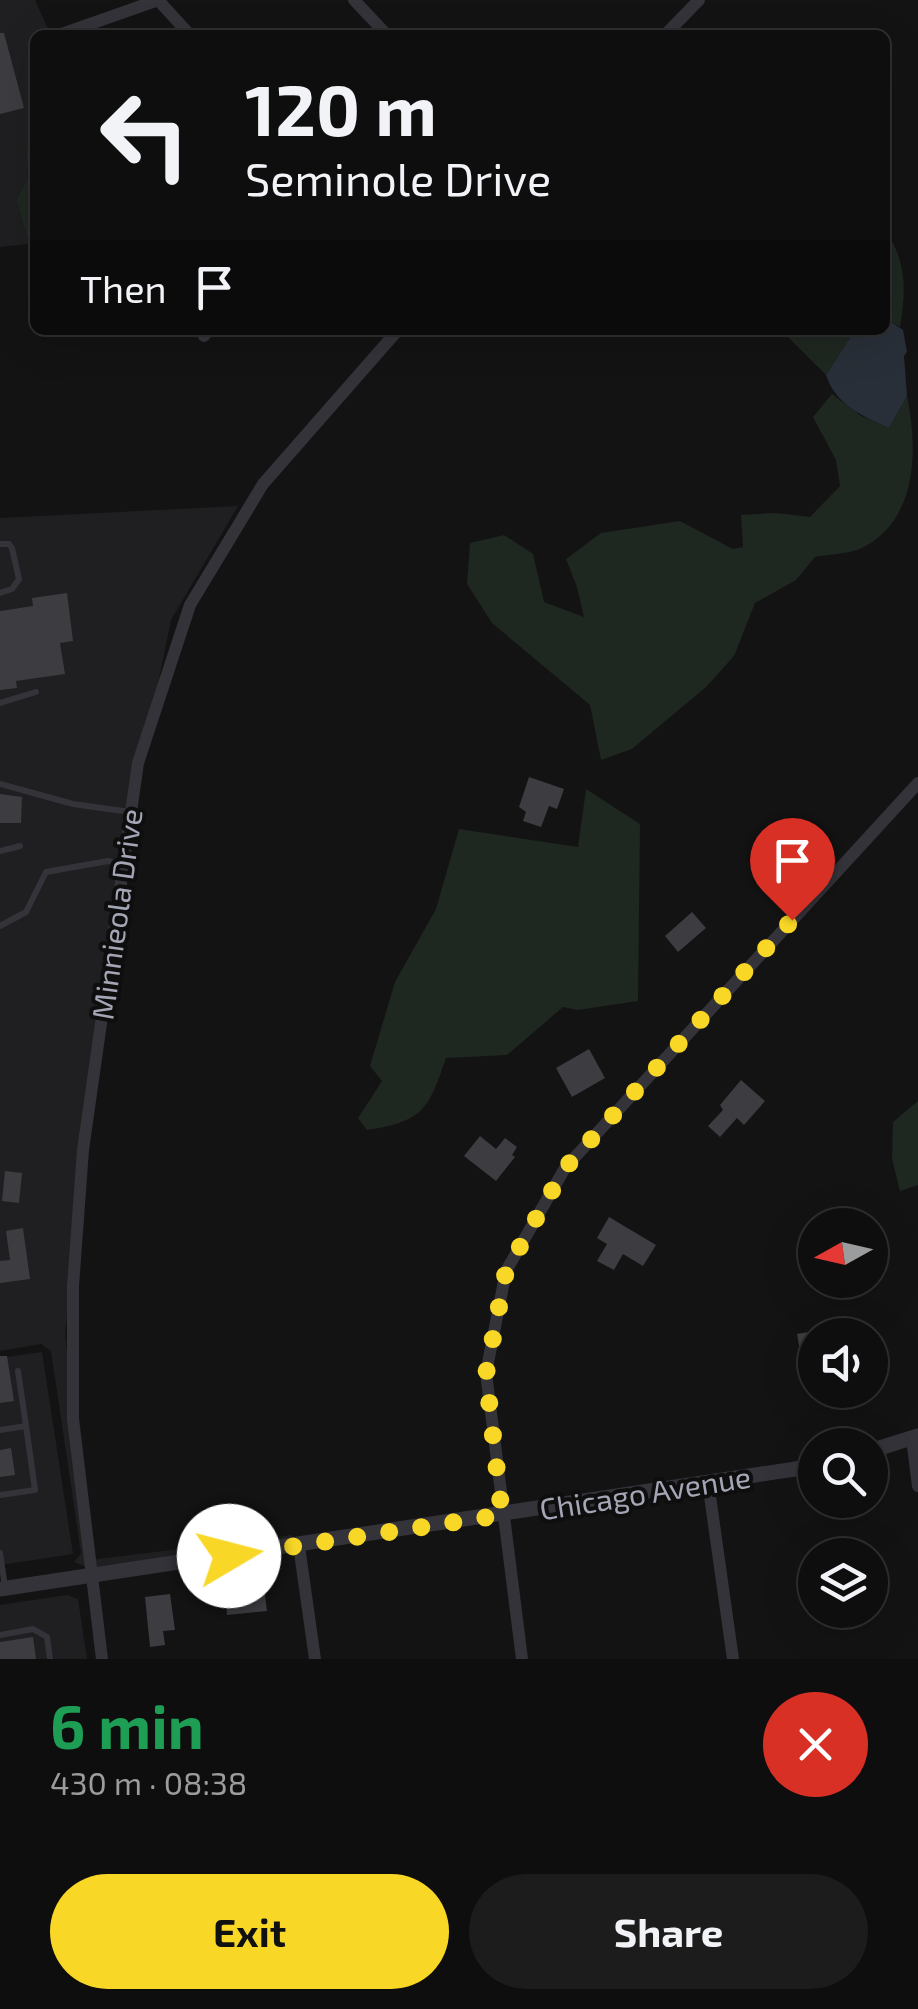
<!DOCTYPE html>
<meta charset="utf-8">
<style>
:root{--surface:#0e0e0f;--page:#1c1c1d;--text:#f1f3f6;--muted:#9b9c9e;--line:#2e2e2f;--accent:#f8d727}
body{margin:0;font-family:"Exo 2",sans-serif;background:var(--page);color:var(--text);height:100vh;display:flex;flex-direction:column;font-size:38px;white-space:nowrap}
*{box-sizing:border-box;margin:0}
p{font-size:32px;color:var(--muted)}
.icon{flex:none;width:55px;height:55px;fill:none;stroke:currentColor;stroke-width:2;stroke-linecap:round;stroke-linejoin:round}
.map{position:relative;height:1659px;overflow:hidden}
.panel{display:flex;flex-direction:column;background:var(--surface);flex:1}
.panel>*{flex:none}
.hud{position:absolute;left:30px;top:30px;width:860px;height:305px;border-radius:15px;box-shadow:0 10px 40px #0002,0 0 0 2px var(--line);background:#0e0e0f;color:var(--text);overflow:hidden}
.needle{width:65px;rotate:262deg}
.fabs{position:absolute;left:798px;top:1208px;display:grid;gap:20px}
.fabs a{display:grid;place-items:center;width:90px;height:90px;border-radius:50%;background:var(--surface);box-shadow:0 10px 40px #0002,0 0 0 2px var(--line);font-size:50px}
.pin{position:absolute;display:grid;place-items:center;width:85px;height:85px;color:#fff;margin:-102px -42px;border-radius:50% 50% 50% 0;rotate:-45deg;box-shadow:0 0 10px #0007}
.pin .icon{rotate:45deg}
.me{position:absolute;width:110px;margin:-55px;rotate:82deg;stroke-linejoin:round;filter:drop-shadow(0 0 8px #0008)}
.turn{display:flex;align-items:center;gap:35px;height:210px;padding:0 50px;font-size:45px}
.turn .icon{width:130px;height:130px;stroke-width:2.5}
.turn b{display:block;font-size:70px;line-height:85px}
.then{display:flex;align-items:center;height:95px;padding:0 50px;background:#0003;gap:20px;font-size:38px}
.round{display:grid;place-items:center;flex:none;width:105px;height:105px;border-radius:52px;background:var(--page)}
.summary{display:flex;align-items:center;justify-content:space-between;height:170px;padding:0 50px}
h1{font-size:60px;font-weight:700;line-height:75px;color:#1e9e55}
.button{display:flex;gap:20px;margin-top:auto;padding:20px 50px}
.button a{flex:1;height:115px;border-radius:60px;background:var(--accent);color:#111;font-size:40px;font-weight:700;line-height:115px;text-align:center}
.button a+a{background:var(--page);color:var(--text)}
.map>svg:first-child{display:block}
.built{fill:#1f1f21}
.green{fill:#1f2721}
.water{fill:#292f38}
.building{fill:#3d3d41}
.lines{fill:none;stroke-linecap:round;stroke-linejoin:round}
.service{stroke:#34333a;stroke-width:6}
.minor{stroke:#34333a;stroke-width:12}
.tertiary{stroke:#34333a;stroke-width:15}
.route{stroke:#f8d727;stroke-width:18;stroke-dasharray:0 32.4}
.labels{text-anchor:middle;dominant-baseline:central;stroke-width:8;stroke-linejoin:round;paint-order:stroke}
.street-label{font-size:30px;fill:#a4a6b5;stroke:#0e0e0f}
</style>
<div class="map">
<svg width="918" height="1659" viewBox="0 0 918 1659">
<rect width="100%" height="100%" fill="#131314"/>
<!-- built -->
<path class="built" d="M0,0H35L51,35H35V138L26,142L28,178L16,200L29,244L0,247Z
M238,506L171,620L116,888L65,1334L90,1560L292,1535L293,1539L89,1568L74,1562L81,1553L51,1351L41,1344L0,1351V518Z
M42,1352L73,1554L0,1565V1358Z
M67,1595L78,1599L87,1659H0V1605Z"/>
<!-- green -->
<path class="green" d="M35,138V246L29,244L16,200L28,178L26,141Z
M885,230C907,261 906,291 900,327L885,318Z
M786,330H855L826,375L788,337Z
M832,394L861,416L889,428L907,396C918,449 918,520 862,548C849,554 830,554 815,557L796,580L755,603L734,656L706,687L632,749L601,760L590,705L492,623L467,584L470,543L504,535L533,554L544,602L584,617L577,587L566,559L601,533L680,521L733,549L743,547L741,515L776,513L810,517L840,486L836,460L813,417Z
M586,789L640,824L638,1001L578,1010L563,1007L507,1055L446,1058C428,1110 424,1121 367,1130L358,1118L382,1081L370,1066L395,982L436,909L459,829L578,847Z
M918,1101V1185L900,1191L892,1159L893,1122Z"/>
<!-- water -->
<path class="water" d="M885,318L903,330L907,352L904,356L907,396L889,428C862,416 836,405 826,375L855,330H885Z"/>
<!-- building -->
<path class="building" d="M0,33H4L24,108L0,114Z
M67,593L73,641L60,643L65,674L16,681L17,688L0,690V611L33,606L32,598Z
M529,777L564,789L557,809L549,806L541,827L523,821L526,812L519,807Z
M0,794L22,797L21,823H0Z
M692,912L706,928L678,952L665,936Z
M589,1049L605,1078L572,1097L556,1068Z
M741,1080L765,1101L744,1125L737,1118L720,1137L708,1126L723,1110L720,1105Z
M480,1136L496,1149L505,1138L517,1147L512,1155L515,1157L496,1181L464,1156Z
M5,1171L22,1173L19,1203L2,1201Z
M609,1217L656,1245L643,1266L623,1254L614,1270L597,1261L607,1244L597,1238Z
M23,1228L30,1279L0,1283V1261L10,1260L6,1231Z
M815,1331V1354L801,1356L797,1334Z
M0,1356H7L14,1401L0,1403Z
M11,1448L15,1475L0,1477V1450Z
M264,1587L267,1611L227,1615L225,1591Z
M170,1594L175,1630L163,1631L165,1645L150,1647L145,1597Z
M33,1637L36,1659H0V1642Z"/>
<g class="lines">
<!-- service -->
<path class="service" d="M0,544H9L12,548L19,579L12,589L0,593
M0,703L36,692
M0,784L73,804L130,812
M0,851L20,846
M0,926L26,912L46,872L108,861L122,864
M18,1371L26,1426
M0,1430L26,1426L35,1490L0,1495
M0,1553L5,1587
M0,1635L33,1629L47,1637L50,1659"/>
<!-- minor -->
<path class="minor" d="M354,0L387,35
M59,35L158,0L190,35
M665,35L699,0
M204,336L209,330
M912,1439L918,1486
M708,1482L733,1659
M299,1546L315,1659
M102,1659L73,1419V1286L83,1150L138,763L190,605L263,484L398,330
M522,1659L486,1373L506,1271L565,1168L918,783"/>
<!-- tertiary -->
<path class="tertiary" d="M870,1451L918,1436
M0,1589L815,1466"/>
</g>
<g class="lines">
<!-- route -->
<path class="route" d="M229,1556L502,1515L486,1374L506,1271L565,1168L792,920"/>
</g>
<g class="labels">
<!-- street labels -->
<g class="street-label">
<text transform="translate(116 914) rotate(-82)">Minnieola Drive</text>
<text transform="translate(645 1492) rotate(-9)">Chicago Avenue</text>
</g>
</g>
</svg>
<div class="fabs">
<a><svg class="needle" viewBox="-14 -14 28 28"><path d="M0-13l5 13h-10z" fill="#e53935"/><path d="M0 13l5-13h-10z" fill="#9b9c9e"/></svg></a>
<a><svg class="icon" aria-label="sound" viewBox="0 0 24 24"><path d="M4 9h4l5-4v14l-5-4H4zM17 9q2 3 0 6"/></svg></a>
<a><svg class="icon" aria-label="search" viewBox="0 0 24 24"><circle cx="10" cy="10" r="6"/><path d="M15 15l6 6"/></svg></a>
<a><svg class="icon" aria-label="layers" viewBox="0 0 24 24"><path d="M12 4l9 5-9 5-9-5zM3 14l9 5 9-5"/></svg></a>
</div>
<div class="pin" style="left:792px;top:920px;background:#d93025"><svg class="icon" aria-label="arrive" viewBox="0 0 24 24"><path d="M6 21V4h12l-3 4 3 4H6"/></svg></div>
<svg class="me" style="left:229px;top:1556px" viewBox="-20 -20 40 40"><circle r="19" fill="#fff"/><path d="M0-13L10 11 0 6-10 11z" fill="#f8d727"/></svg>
<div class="hud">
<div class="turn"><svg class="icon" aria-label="left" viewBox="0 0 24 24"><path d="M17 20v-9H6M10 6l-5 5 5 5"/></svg><div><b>120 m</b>Seminole Drive</div></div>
<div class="then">Then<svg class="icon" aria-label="arrive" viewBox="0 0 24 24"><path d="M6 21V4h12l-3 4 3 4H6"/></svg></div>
</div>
</div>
<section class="panel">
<div class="summary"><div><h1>6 min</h1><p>430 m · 08:38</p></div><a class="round" style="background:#d93025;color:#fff"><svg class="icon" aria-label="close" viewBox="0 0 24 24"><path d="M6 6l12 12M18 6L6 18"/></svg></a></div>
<div class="button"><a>Exit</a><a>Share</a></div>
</section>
